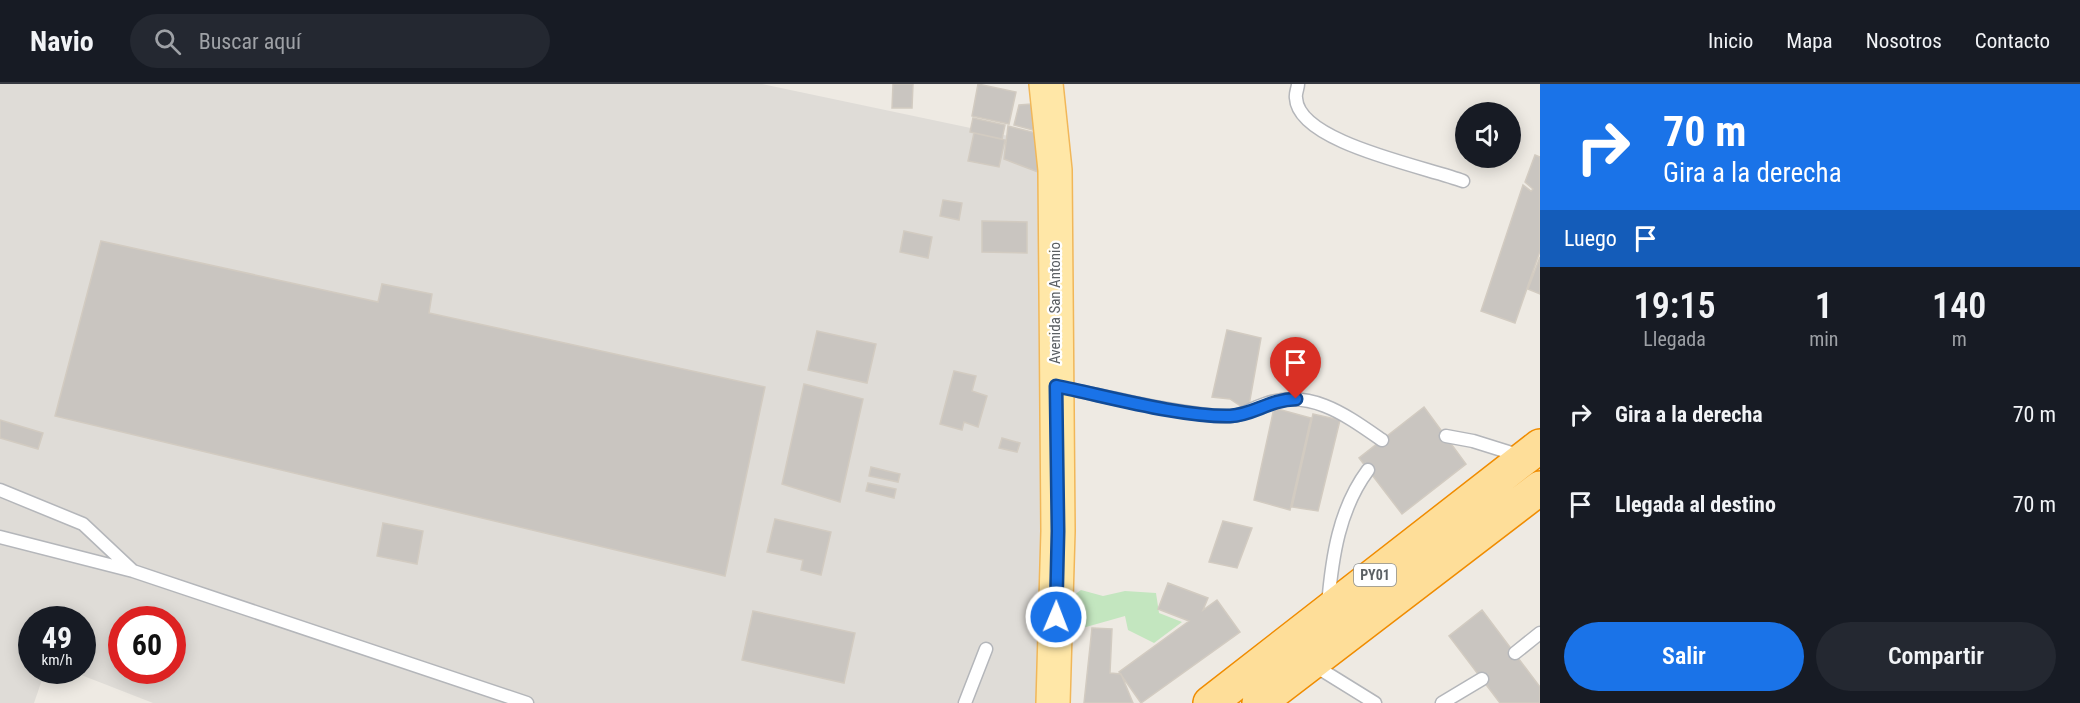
<!DOCTYPE html>
<html lang="es">
<meta charset="utf-8">
<style>
:root{--surface:#171b24;--page:#242831;--text:#f1f3f6;--muted:#9ea1a6;--line:#363941;--accent:#1a73e8}
body{margin:0;font-family:"Roboto Condensed",sans-serif;background:var(--page);color:var(--text);height:100vh;display:flex;flex-direction:column;font-size:22px;white-space:nowrap}
*{box-sizing:border-box;margin:0}
p{font-size:20px;color:var(--muted)}
.icon{flex:none;width:33px;height:33px;fill:none;stroke:currentColor;stroke-width:2;stroke-linecap:round;stroke-linejoin:round}
.map{position:relative;flex:1;overflow:hidden}
.drawer{display:flex;flex-direction:column;background:var(--surface);width:540px}
.drawer>*{flex:none}
.hud{background:#1a73e8;color:#fff;overflow:hidden}
.tools{position:absolute;left:1455px;top:18px;display:grid;gap:12px}
.tools a{display:grid;place-items:center;width:66px;height:66px;border-radius:50%;background:var(--surface);box-shadow:0 3px 15px #0003;font-size:30px}
.speed{position:absolute;left:18px;top:522px;display:flex;gap:12px;font-size:30px;font-weight:700;text-align:center}
.speed>*{display:grid;place-content:center;width:78px;height:78px;border-radius:50%;background:var(--surface);box-shadow:0 3px 15px #0003;line-height:1}
.speed small{font-size:15px;font-weight:400}
.speed .limit{border:9px solid #d22;background:#fff;color:#111}
.pin{position:absolute;display:grid;place-items:center;width:51px;height:51px;color:#fff;margin:-62px -26px;border-radius:50% 50% 50% 0;rotate:-45deg;box-shadow:0 0 6px #0007}
.pin .icon{rotate:45deg}
.me{position:absolute;width:66px;margin:-33px;rotate:1deg;stroke-linejoin:round;filter:drop-shadow(0 0 4px #0008)}
.turn{display:flex;align-items:center;gap:21px;height:126px;padding:0 24px;font-size:27px}
.turn .icon{width:78px;height:78px;stroke-width:2.5}
.turn b{display:block;font-size:42px;line-height:51px}
.then{display:flex;align-items:center;height:57px;padding:0 24px;background:#0003;gap:12px;font-size:22px}
.eta{display:flex;justify-content:space-evenly;align-items:center;height:102px;text-align:center}
.eta b{font-size:36px;font-weight:600;line-height:42px}
.cta{display:flex;gap:12px;margin-top:auto;padding:12px 24px}
.cta a{flex:1;height:69px;border-radius:36px;background:var(--accent);color:#fff;font-size:24px;font-weight:600;line-height:69px;text-align:center}
.cta a+a{background:var(--page);color:var(--text)}
ul{padding:0;list-style:none}
li{display:flex;align-items:center;gap:18px;height:90px;padding:0 24px}
li div{flex:1}
li b{display:block;font-size:22px}
li em{font-style:normal}
header{display:flex;align-items:center;gap:36px;box-sizing:border-box;height:84px;padding:0 30px;background:var(--surface);border-bottom:2px solid var(--line)}
header strong{font-size:28px}
nav{display:flex;gap:33px;margin-inline-start:auto;font-size:21px}
.search{width:420px;height:54px;background:var(--page);display:flex;align-items:center;gap:15px;box-sizing:border-box;padding:0 21px;border-radius:33px;color:var(--muted);font-size:22px}
main{display:flex;flex:1;min-height:0}
.map>svg:first-child{display:block}
.industrial{fill:#dfdcd7;fill-rule:evenodd}
.green{fill:#c3e6bf}
.building{fill:#c9c5c0;stroke:#d2cbc1;stroke-width:1.5}
.lines{fill:none;stroke-linecap:round;stroke-linejoin:round}
.service-casing{stroke:#b4b6ba;stroke-width:15}
.primary-casing{stroke:#f1b759;stroke-width:36}
.trunk-casing{stroke:#f08c01;stroke-width:36}
.service{stroke:#fff;stroke-width:12}
.primary{stroke:#ffe7a7;stroke-width:33}
.trunk{stroke:#fede99;stroke-width:33}
.route-casing{stroke:#114b97;stroke-width:15}
.route{stroke:#1a73e8;stroke-width:10}
.labels{text-anchor:middle;dominant-baseline:central;stroke-width:4.5;stroke-linejoin:round;paint-order:stroke}
.shield{fill:#fff;stroke:#8c9092;stroke-width:1.5}
.shield-label{font-size:14px;font-weight:bold;fill:#5b6064}
.street-label{font-size:15px;fill:#5b6064;stroke:#fff}
</style>
<header>
<strong>Navio</strong>
<div class="search"><svg class="icon" aria-label="search" viewBox="0 0 24 24"><circle cx="10" cy="10" r="6"/><path d="M15 15l6 6"/></svg>Buscar aquí</div>
<nav><a>Inicio</a><a>Mapa</a><a>Nosotros</a><a>Contacto</a></nav>
</header>
<main>
<div class="map">
<svg width="1540" height="619" viewBox="0 0 1540 619">
<rect width="100%" height="100%" fill="#eeeae3"/>
<!-- industrial -->
<path class="industrial" d="M0,0H762L1046,60L1045,619H153L71,587L82,586V536H32V586L45,587L34,619H0ZM122,536H172V586H122Z"/>
<!-- green -->
<path class="green" d="M1081,506L1103,512L1125,507L1156,509L1159,529L1182,538L1154,559L1128,546L1125,532L1086,543L1068,541L1071,513Z"/>
<!-- building -->
<path class="building" d="M893,0H913L912,24H892Z
M978,0L1016,8L1009,40L972,32Z
M1044,19V49L1014,41L1019,21Z
M973,34L1005,41L1002,55L970,48Z
M1008,42L1044,51L1043,90L1004,75Z
M974,49L1005,56L999,83L968,77Z
M1535,71L1540,73V167L1515,239L1481,227L1523,101L1531,107L1533,105L1525,98Z
M943,116L962,119L959,136L940,132Z
M982,137L1027,138V169L982,168Z
M904,147L932,153L928,174L900,168Z
M101,157L378,218L382,200L432,210L429,229L765,303L725,492L55,332Z
M1540,173V210L1528,205Z
M1227,246L1261,254L1248,327L1230,315L1212,313Z
M817,247L876,260L867,299L808,286Z
M954,287L976,292L972,307L987,312L978,343L964,338L962,346L940,340Z
M804,300L863,315L840,418L782,400Z
M1424,323L1466,380L1402,430L1359,374Z
M1274,324L1311,334L1290,426L1254,416Z
M1313,330L1340,336L1318,427L1292,423Z
M0,336L43,349L38,365L0,354Z
M1002,354L1020,359L1017,368L999,364Z
M871,383L900,390L898,398L869,392Z
M868,399L896,405L894,414L866,407Z
M775,435L831,448L821,491L801,486L803,476L767,468Z
M1223,437L1252,444L1237,484L1209,478Z
M383,439L423,447L417,480L377,472Z
M1168,499L1208,514L1203,526L1217,516L1240,548L1141,619L1119,588L1189,537L1158,525Z
M1482,526L1540,603V619H1500L1449,552Z
M753,527L855,549L844,599L742,576Z
M1092,544L1112,545L1110,589L1121,590L1133,619H1084Z"/>
<g class="lines">
<!-- service casing -->
<g class="service-casing">
<path id="service" d="M1298,0C1298,4 1295,10 1296,14C1298,59 1427,83 1463,97
M1058,303C1111,313 1164,327 1217,332C1242,334 1244,327 1265,320C1310,304 1346,331 1382,356
M1446,352L1473,357L1521,372
M0,406L83,440L133,487
M0,453L133,487L527,619
M1328,521C1332,473 1339,425 1368,386
M1515,569L1540,549
M1312,580L1375,619
M965,619L986,565
M1442,619L1482,595"/>
</g>
<!-- primary casing -->
<g class="primary-casing">
<path id="primary" d="M1046,0L1055,86L1058,447L1053,619"/>
</g>
<!-- trunk casing -->
<g class="trunk-casing">
<path id="trunk" d="M1210,619L1540,362
M1259,619L1540,404"/>
</g>
<!-- service -->
<use href="#service" class="service"/>
<!-- primary -->
<use href="#primary" class="primary"/>
<!-- trunk -->
<use href="#trunk" class="trunk"/>
</g>
<g class="lines">
<!-- route casing -->
<g class="route-casing">
<path id="route" d="M1056,533L1058,447L1056,302C1106,312 1180,333 1230,332C1254,331 1268,316 1296,315"/>
</g>
<!-- route -->
<use href="#route" class="route"/>
</g>
<g class="labels">
<!-- shield labels -->
<rect class="shield" x="1354" y="480" width="42" height="22" rx="4.5"/>
<g class="shield-label">
<text x="1375" y="491">PY01</text>
</g>
<!-- street labels -->
<g class="street-label">
<text transform="translate(1055 219) rotate(-90)">Avenida San Antonio</text>
</g>
</g>
</svg>
<div class="tools">
<a><svg class="icon" aria-label="sound" viewBox="0 0 24 24"><path d="M4 9h4l5-4v14l-5-4H4zM17 9q2 3 0 6"/></svg></a>
</div>
<div class="speed"><div>49<small>km/h</small></div><div class="limit">60</div></div>
<div class="pin" style="left:1296px;top:315px;background:#d93025"><svg class="icon" aria-label="arrive" viewBox="0 0 24 24"><path d="M6 21V4h12l-3 4 3 4H6"/></svg></div>
<svg class="me" style="left:1056px;top:533px" viewBox="-20 -20 40 40"><circle r="17" fill="#1a73e8" stroke="#fff" stroke-width="3"/><path d="M0-11L8 9 0 5-8 9z" fill="#fff"/></svg>
</div>
<section class="drawer">
<div class="hud">
<div class="turn"><svg class="icon" aria-label="right" viewBox="0 0 24 24"><path d="M7 20v-9h11M14 6l5 5-5 5"/></svg><div><b>70 m</b>Gira a la derecha</div></div>
<div class="then">Luego<svg class="icon" aria-label="arrive" viewBox="0 0 24 24"><path d="M6 21V4h12l-3 4 3 4H6"/></svg></div>
</div>
<div class="eta">
<div><b>19:15</b><p>Llegada</p></div>
<div><b>1</b><p>min</p></div>
<div><b>140</b><p>m</p></div>
</div>
<ul>
<li><svg class="icon" aria-label="right" viewBox="0 0 24 24"><path d="M7 20v-9h11M14 6l5 5-5 5"/></svg><div><b>Gira a la derecha</b></div><em>70 m</em></li>
<li><svg class="icon" aria-label="arrive" viewBox="0 0 24 24"><path d="M6 21V4h12l-3 4 3 4H6"/></svg><div><b>Llegada al destino</b></div><em>70 m</em></li>
</ul>
<div class="cta"><a>Salir</a><a>Compartir</a></div>
</section>
</main>
